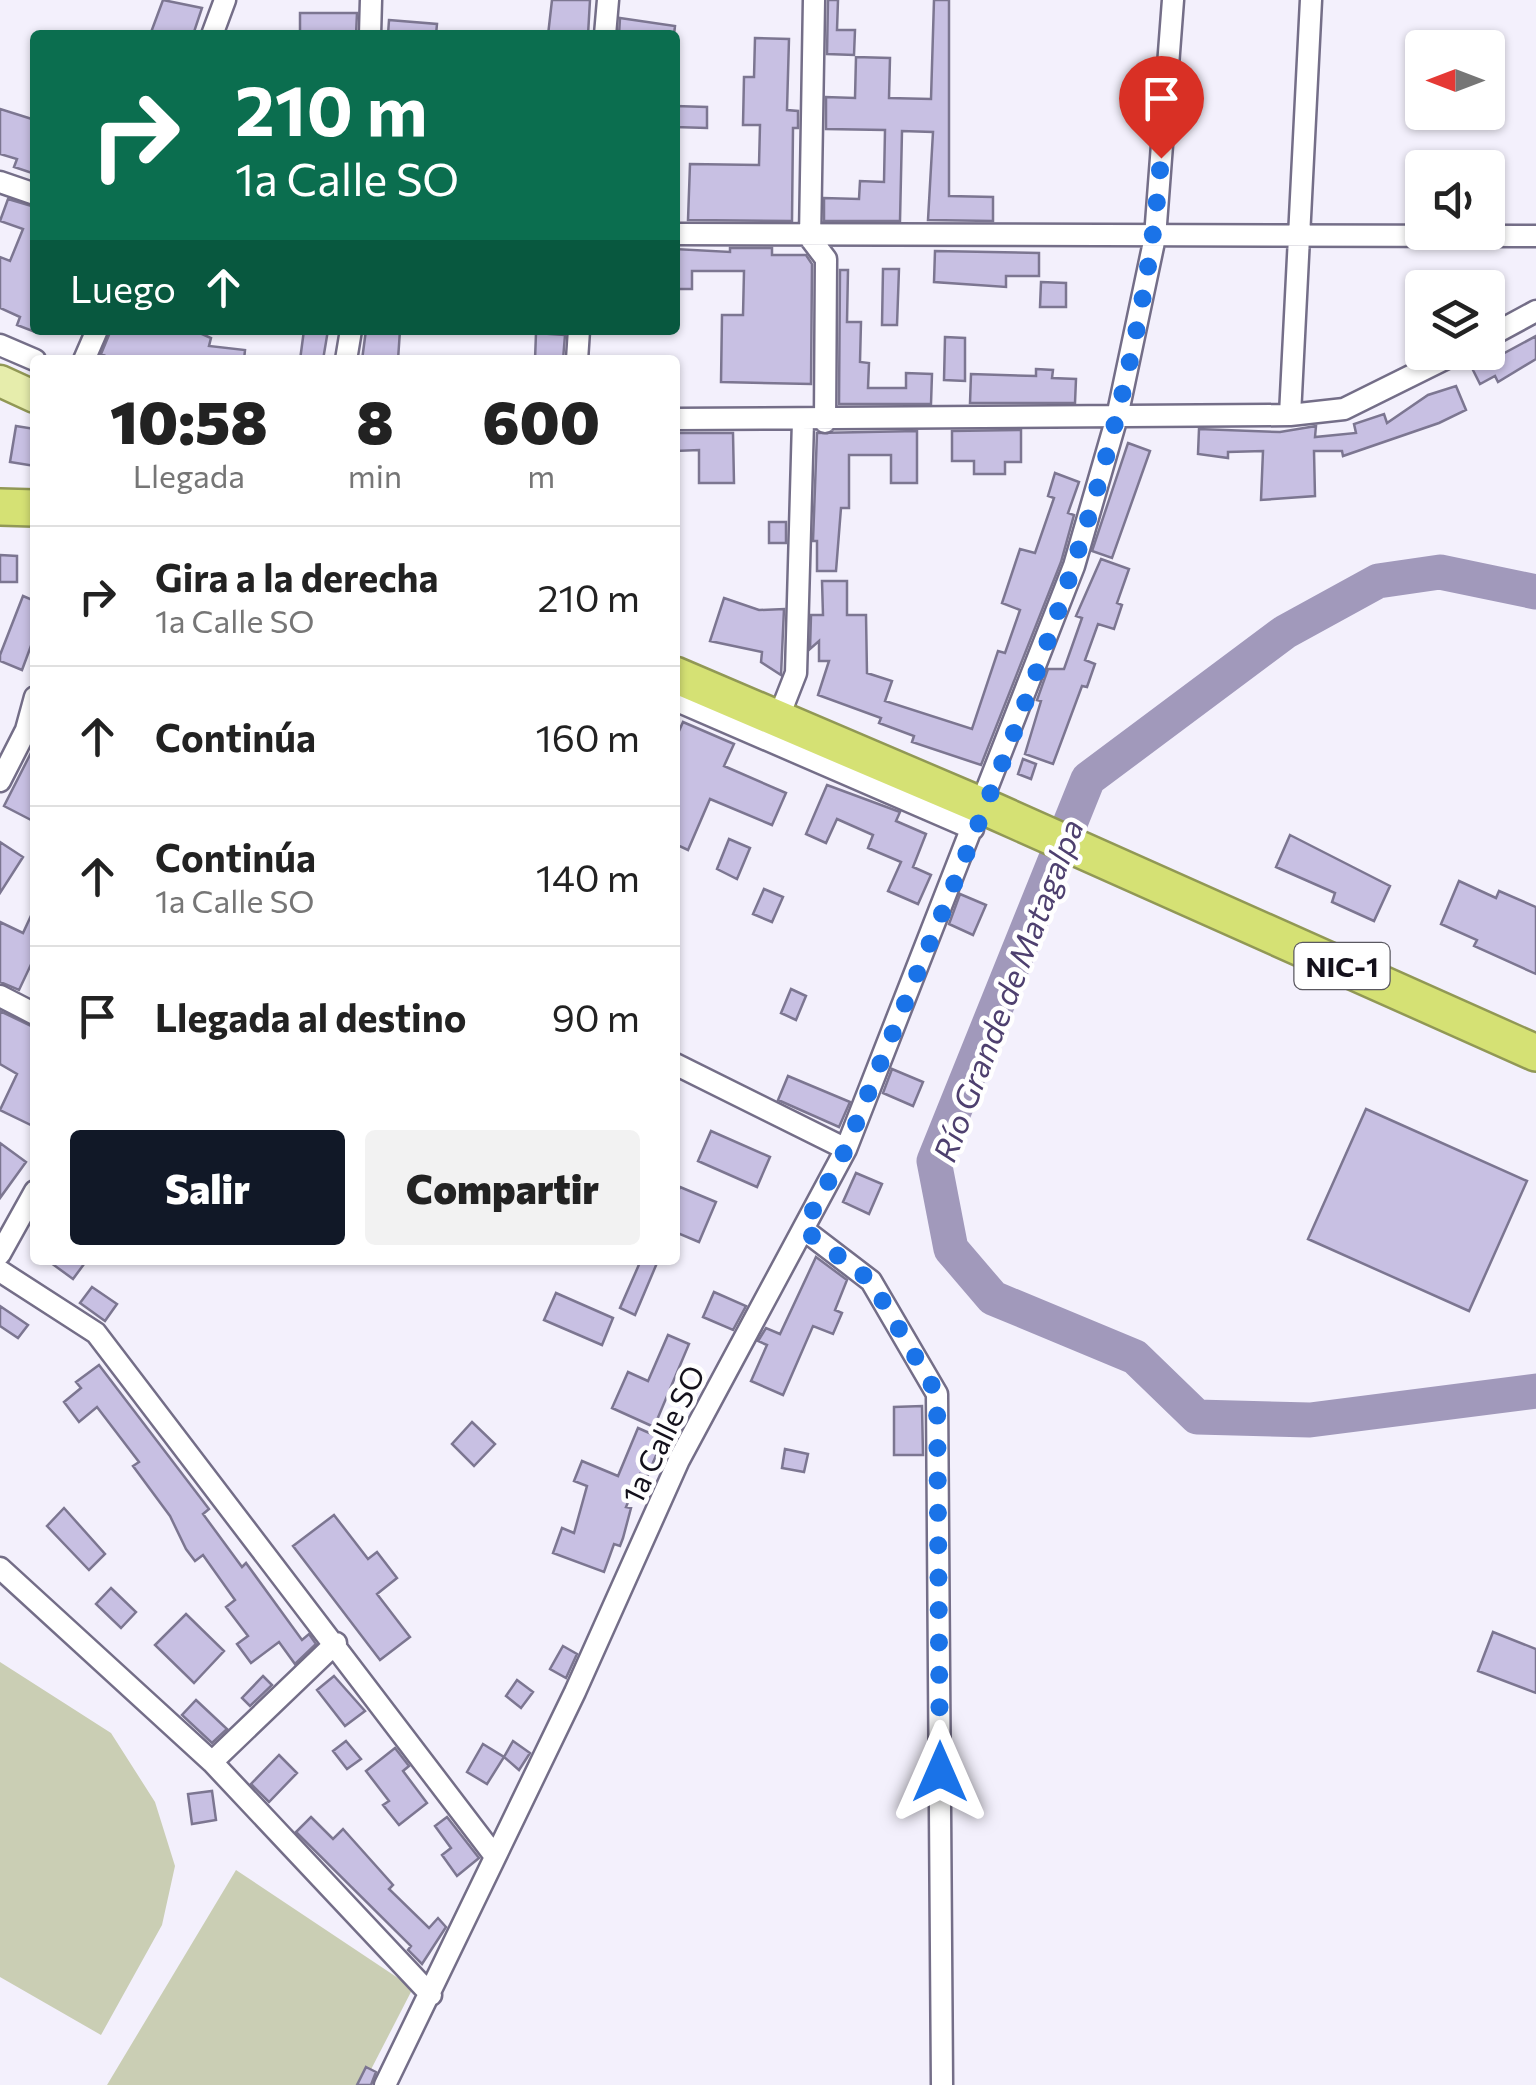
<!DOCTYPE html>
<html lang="es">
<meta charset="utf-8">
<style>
:root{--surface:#fff;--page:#f2f2f2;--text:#222;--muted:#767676;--line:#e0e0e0;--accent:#111827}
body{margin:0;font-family:Commissioner,sans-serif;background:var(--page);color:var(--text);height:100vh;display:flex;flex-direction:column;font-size:38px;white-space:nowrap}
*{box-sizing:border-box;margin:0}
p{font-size:32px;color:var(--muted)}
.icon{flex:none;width:55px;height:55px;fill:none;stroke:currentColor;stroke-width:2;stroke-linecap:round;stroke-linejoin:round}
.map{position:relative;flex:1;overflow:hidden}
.panel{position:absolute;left:30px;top:355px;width:650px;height:910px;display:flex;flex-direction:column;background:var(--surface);border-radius:10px;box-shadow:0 2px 8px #0004}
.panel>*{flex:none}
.banner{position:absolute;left:30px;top:30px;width:650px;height:305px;border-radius:10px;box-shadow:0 2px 8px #0004;background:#0b6e4f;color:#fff;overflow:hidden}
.needle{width:65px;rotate:270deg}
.fabs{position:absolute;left:1405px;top:30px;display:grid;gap:20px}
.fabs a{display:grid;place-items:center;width:100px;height:100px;border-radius:10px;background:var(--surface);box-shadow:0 2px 8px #0004;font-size:50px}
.pin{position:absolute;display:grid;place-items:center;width:85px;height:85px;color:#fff;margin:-102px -42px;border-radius:50% 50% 50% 0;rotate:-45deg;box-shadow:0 0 10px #0007}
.pin .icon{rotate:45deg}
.me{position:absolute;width:110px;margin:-55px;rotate:0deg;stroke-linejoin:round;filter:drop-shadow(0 0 8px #0008)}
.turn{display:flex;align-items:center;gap:35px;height:210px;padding:0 40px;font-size:45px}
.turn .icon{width:130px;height:130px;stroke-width:2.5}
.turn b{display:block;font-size:70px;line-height:85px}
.then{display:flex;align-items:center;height:95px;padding:0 40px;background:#0003;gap:20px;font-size:38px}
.eta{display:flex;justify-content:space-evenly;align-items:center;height:170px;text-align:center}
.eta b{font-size:60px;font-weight:800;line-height:70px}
.button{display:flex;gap:20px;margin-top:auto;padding:20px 40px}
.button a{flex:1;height:115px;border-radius:10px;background:var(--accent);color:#fff;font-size:40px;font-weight:800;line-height:115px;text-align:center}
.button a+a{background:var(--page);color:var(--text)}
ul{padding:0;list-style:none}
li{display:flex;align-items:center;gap:30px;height:140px;padding:0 40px;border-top:2px solid var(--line)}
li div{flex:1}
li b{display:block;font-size:38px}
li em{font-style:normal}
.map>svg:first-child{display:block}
.green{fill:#caceb4}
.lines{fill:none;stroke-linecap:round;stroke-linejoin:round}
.river{stroke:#a199bb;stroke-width:35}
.building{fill:#c8c0e3;stroke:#7c7691;stroke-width:2.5}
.street-casing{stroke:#746e88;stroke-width:25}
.primary-casing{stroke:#919855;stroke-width:35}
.highway-casing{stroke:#919855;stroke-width:40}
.street{stroke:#fff;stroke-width:20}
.primary{stroke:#e6edac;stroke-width:30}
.highway{stroke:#d5e174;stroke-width:35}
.route{stroke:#1a73e8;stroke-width:18;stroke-dasharray:0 32.4}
.labels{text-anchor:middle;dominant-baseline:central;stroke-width:9;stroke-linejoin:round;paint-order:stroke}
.shield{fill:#fff;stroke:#5a5860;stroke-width:2.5}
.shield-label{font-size:28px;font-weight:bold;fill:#14111c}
.street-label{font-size:30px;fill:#14111c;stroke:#fff}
.water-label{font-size:32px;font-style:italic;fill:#4e406f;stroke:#fff}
</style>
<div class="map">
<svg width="1536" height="2085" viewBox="0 0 1536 2085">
<rect width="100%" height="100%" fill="#f3f0fc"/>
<!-- green -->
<path class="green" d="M0,1662L111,1733L155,1802L175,1866L162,1925L101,2035L0,1977Z
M236,1870L413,1988L363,2085H107Z"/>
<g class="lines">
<!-- river -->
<path class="river" d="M1536,592L1440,572L1378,581L1285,632L1088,779L934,1161L951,1249L993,1298L1135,1357L1197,1417L1310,1420L1536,1391"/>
</g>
<!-- building -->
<path class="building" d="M163,0L202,8L193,35H150Z
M552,0H590L588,35H548Z
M828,0H838L837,30H855L854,55L827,54Z
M934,0H949V196L993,197V221L928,220L933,132L902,131L900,221H824V198L859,199L860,181L884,182L885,130L826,129V97L855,98L856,57L890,58L889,98L931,99Z
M300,13H357L356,35H300Z
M620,18L675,26L674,35H619Z
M389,20L437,24L436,35H388Z
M755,38L789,39L787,110L798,111V128H793L792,221L688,220L690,164L759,165L760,125H743L744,77H754Z
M675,106L707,107V128L675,127Z
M0,109L35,120V174L14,167L17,159L0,154Z
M8,199L35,207V332L17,325L20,317L0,308V257L10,261L23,229L0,221Z
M730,248H772V255H806L812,264L811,384L721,382L722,315H743L744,271H692V289H675V249L730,252Z
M935,251L1039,253V276H1006V287L934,282Z
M883,269H899L897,325H882Z
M840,270H848L847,322H861L860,362L869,363L868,388H906V373L932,374L931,404H839Z
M1041,282L1066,283V307H1040Z
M111,330H193L211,338L209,346L245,350L244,360H114L101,354Z
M304,330H328L323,360H300Z
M366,330H400L398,360H362Z
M536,333L565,335L563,360H535Z
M1536,336V359L1498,382L1495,376L1480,384L1473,370Z
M945,337L965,338V381L944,380Z
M1036,369L1053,370L1052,378L1076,379L1075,403H970L971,374L1036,376Z
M1456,386L1466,410L1439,423L1343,456L1342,451H1314L1315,496L1261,500L1263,451L1228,452V458L1198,454L1199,429L1280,432L1316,426L1315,437L1356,433L1354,424L1384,414L1387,423L1428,395Z
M16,426L35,429V466L10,462Z
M1021,430V462H1005V474H974V461H952V431Z
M917,431V483H891V455H849V508H841L836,571H817V541H813L817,433Z
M675,433H733L734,483H699V450L675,451Z
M1128,443L1150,451L1112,558L1092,551Z
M1055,473L1079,482L1068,513L1074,515L1061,562L981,765L912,742L914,736L879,723L881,718L818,695L829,661H819V641L810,649L811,615H823L822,581H847V615H866L867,673L892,681L885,701L972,729L998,651L1005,653L1020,610L1002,603L1020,549L1035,553L1054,498L1048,496Z
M769,522H786V543H769Z
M0,555L17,556V582H0Z
M1101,559L1129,569L1117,603L1122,605L1114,629L1098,624L1085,660L1095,664L1087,687L1082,686L1053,764L1025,754L1041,701L1037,700L1048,669H1064L1082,618L1076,616Z
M23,596L35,601V635L22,670L0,661V655Z
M724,598L759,610L784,609L781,675L761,662L762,652L710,641Z
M683,722L734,744L724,766L786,793L772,825L710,799L688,850L675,844V740Z
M35,745V822L4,806Z
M1023,759L1036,764L1031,779L1018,774Z
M827,785L900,812L896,821L926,834L913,867L931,875L918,904L888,891L901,862L868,848L873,835L837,819L826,843L806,834Z
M1290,835L1390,886L1374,921L1332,902L1335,893L1276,867Z
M729,839L750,848L737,879L717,869Z
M0,842L23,857L0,893Z
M1459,881L1496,898L1499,891L1536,907V974L1474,946L1477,940L1441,924Z
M764,889L783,897L772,922L753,914Z
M960,894L986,905L973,935L949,924Z
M35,907V956L19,990L0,982V922L23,933Z
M791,989L806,996L796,1020L781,1013Z
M0,1011L35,1028V1127L0,1110L17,1074L0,1064Z
M892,1069L923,1082L913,1106L883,1093Z
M788,1076L850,1102L839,1127L778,1100Z
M1366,1109L1527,1181L1469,1311L1308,1239Z
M711,1131L770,1157L757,1187L698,1161Z
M0,1143L26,1162L0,1198Z
M856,1173L882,1184L869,1214L843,1202Z
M680,1187L716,1202L699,1242L675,1232V1199Z
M816,1257L847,1280L835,1310L842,1313L833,1334L813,1326L783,1395L751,1381L767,1345L758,1341L766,1328L780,1334Z
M47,1260H87L73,1279Z
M641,1260L657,1263L635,1315L620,1308Z
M92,1287L117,1304L105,1321L80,1303Z
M714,1292L746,1306L733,1330L703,1317Z
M556,1293L613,1318L602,1345L544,1320Z
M0,1306L28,1325L18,1338L0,1326Z
M668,1335L689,1344L654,1427L612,1408L628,1372L648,1381Z
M99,1365L209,1509L203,1514L242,1567L246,1563L302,1640L309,1634L316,1644L295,1664L279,1642L251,1663L237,1644L248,1636L226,1607L235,1600L203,1555L195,1561L186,1549L170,1516L133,1466L139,1462L97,1407L79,1422L64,1402L81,1388L76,1382Z
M922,1406L923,1455H894V1407Z
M472,1422L495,1444L474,1466L452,1444Z
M638,1428L663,1439L647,1477L640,1474L626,1507L631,1508L623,1538L620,1546L614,1544L604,1572L553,1553L562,1528L574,1533L587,1486L574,1481L582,1461L618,1476Z
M785,1449L808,1454L804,1472L782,1468Z
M64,1508L105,1554L89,1570L47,1526Z
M334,1515L368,1559L377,1552L397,1578L377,1594L410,1637L380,1660L293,1546Z
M111,1588L136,1612L121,1628L96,1604Z
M186,1614L224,1651L194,1683L155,1645Z
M1493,1632L1536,1649V1693L1478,1671Z
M563,1646L577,1654L566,1678L550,1669Z
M263,1676L272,1685L250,1706L242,1698Z
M334,1676L365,1711L345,1726L317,1690Z
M517,1680L533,1692L521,1708L506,1696Z
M196,1700L227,1729L212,1743L182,1715Z
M346,1741L361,1759L347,1769L333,1751Z
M513,1741L530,1753L519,1770L504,1757Z
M483,1744L504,1757L487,1784L467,1772Z
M395,1748L409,1766L403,1771L427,1803L399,1825L383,1805L389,1801L366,1771Z
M279,1755L297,1773L269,1802L251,1784Z
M212,1791L216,1820L192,1824L188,1794Z
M311,1817L333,1839L343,1829L393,1885L389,1889L429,1928L438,1918L446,1927L422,1964L408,1950L411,1946L296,1832Z
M447,1817L479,1858L457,1876L442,1855L451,1848L435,1826Z
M366,2067L376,2072L371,2085H357Z"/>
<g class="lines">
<!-- street casing -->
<g class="street-casing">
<path id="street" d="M814,0L810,238L826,259L825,422
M212,35L225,0
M370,35L371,0
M605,35L608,0
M0,182L35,194
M675,234L1536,236
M1488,337L1536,311
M0,345L35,360
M84,360L97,330
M346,360L351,330
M577,360L579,330
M1290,415L1311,0
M675,419L1290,415L1344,409L1459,352
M675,700L973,829
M778,719L796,673L803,421
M0,781L26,730L35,697
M0,996L35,1014
M675,1064L846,1149
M803,1229L871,1281L937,1394L942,2085
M0,1254L35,1191
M0,1271L96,1333L494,1855
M0,1568L212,1762L431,1995
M212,1762L336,1643
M385,2085L575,1692L679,1460L846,1149L1074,566L1117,417L1155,237L1173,0"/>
</g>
<!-- primary casing -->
<g class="primary-casing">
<path id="primary" d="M0,381L35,397"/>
</g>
<!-- highway casing -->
<g class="highway-casing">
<path id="highway" d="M0,507L35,508
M675,675L994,811L1536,1053"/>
</g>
<!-- street -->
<use href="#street" class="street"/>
<!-- primary -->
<use href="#primary" class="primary"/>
<!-- highway -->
<use href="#highway" class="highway"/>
</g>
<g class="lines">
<!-- route -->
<path class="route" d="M940,1772L937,1394L871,1281L803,1229L846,1149C969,837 1135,495 1161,158"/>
</g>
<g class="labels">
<!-- shield labels -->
<rect class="shield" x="1294.5" y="943" width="95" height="46" rx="8"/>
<g class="shield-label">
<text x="1342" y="966">NIC-1</text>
</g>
<!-- street labels -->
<g class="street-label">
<text transform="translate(662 1434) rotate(-64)">1a Calle SO</text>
</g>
<!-- water labels -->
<g class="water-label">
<text transform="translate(1007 990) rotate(-69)">Río Grande de Matagalpa</text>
</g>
</g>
</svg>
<div class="fabs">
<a><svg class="needle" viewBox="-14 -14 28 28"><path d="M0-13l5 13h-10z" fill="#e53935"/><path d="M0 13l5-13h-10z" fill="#767676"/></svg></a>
<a><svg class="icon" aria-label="sound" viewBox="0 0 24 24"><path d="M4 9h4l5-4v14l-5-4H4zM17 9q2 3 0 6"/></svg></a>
<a><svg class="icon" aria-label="layers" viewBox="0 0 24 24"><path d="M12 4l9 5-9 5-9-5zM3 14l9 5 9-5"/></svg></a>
</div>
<div class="pin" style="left:1161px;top:158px;background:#d93025"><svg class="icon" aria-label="arrive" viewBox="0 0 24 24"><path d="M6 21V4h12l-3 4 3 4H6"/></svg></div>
<svg class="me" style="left:940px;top:1772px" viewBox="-20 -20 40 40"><path d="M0-17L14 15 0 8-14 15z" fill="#1a73e8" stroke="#fff" stroke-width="4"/></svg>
<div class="banner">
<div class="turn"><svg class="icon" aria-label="right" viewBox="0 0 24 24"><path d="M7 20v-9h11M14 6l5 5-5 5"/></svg><div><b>210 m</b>1a Calle SO</div></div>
<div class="then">Luego<svg class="icon" aria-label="ahead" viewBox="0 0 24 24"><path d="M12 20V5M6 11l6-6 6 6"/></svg></div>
</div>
<section class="panel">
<div class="eta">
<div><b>10:58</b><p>Llegada</p></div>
<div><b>8</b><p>min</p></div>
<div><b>600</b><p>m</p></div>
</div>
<ul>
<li><svg class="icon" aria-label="right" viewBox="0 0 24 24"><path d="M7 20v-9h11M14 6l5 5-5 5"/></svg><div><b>Gira a la derecha</b><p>1a Calle SO</p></div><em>210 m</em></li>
<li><svg class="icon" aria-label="ahead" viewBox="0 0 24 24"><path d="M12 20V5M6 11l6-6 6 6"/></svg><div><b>Continúa</b></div><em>160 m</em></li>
<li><svg class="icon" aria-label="ahead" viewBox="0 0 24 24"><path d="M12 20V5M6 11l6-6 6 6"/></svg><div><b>Continúa</b><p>1a Calle SO</p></div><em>140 m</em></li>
<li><svg class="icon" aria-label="arrive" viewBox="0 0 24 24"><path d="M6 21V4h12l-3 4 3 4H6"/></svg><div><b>Llegada al destino</b></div><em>90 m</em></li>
</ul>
<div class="button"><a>Salir</a><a>Compartir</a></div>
</section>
</div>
